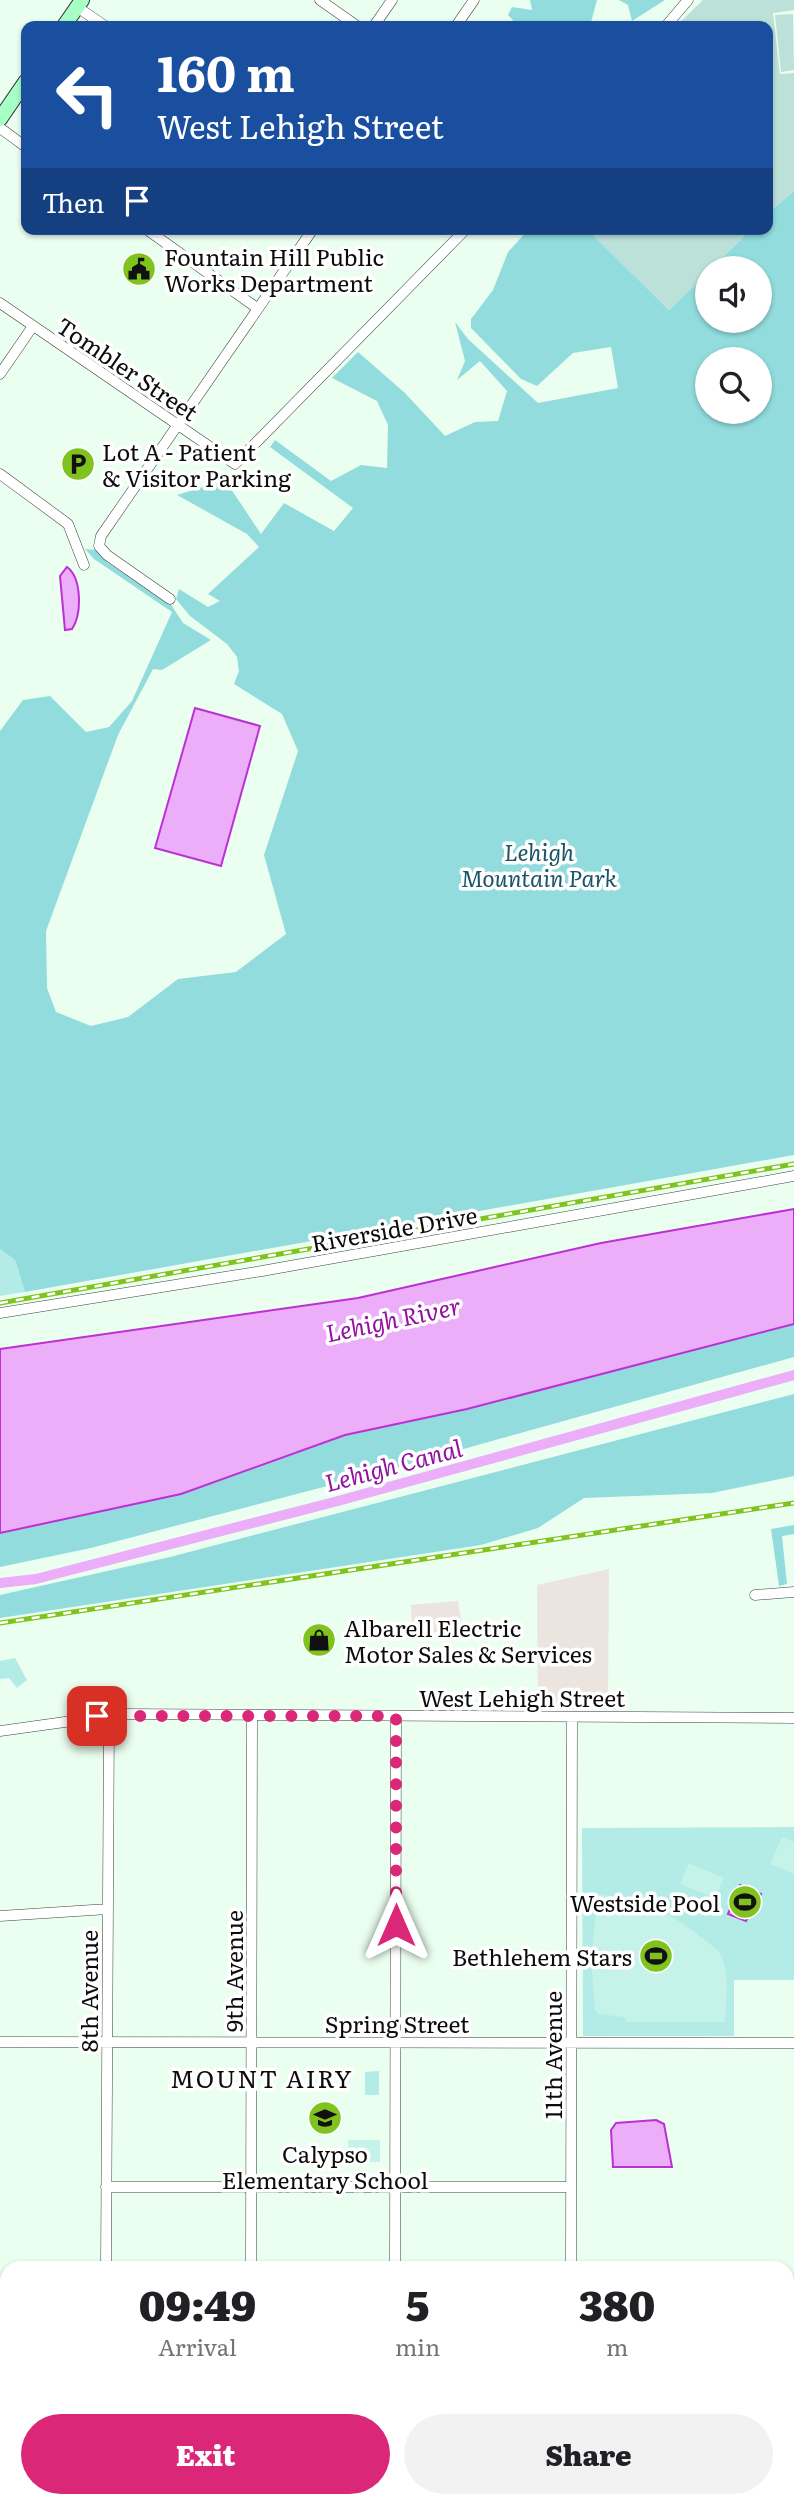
<!DOCTYPE html>
<style>
:root{--surface:#fff;--page:#f2f2f2;--text:#202124;--muted:#757577;--accent:#db2777}
body{margin:0;font-family:Literata,serif;background:var(--page);color:var(--text);height:100vh;display:flex;flex-direction:column;font-size:26px;white-space:nowrap}
*{box-sizing:border-box;margin:0}
p{font-size:23px;color:var(--muted)}
.icon{flex:none;width:38px;height:38px;fill:none;stroke:currentColor;stroke-width:2;stroke-linecap:round;stroke-linejoin:round}
.map{position:relative;flex:1;overflow:hidden}
.details{position:absolute;left:0px;top:2261px;width:794px;height:247px;display:flex;flex-direction:column;background:var(--surface);border-radius:21px 21px 0 0;box-shadow:0 2px 5px #0004}
.details>*{flex:none}
.guide{position:absolute;left:21px;top:21px;width:752px;height:214px;border-radius:14px;box-shadow:0 2px 5px #0004;background:#1a4fa0;color:#fff;overflow:hidden}
.fabs{position:absolute;left:695px;top:256px;display:grid;gap:14px}
.fabs a{display:grid;place-items:center;width:77px;height:77px;border-radius:50%;background:var(--surface);box-shadow:0 2px 5px #0004;font-size:35px}
.pin{position:absolute;display:grid;place-items:center;width:60px;height:60px;color:#fff;margin:-30px;border-radius:14px;box-shadow:0 4px 10px #0006}
.me{position:absolute;width:77px;margin:-38px;rotate:0deg;stroke-linejoin:round;filter:drop-shadow(0 0 5px #0008)}
.turn{display:flex;align-items:center;gap:24px;height:147px;padding:0 21px;font-size:32px}
.turn .icon{width:91px;height:91px;stroke-width:2.5}
.turn b{display:block;font-size:49px;line-height:60px}
.then{display:flex;align-items:center;height:66px;padding:0 21px;background:#0003;gap:14px;font-size:26px}
.eta{display:flex;justify-content:space-evenly;align-items:center;height:119px;text-align:center}
.eta b{font-size:42px;font-weight:800;line-height:49px}
.button{display:flex;gap:14px;margin-top:auto;padding:14px 21px}
.button a{flex:1;height:80px;border-radius:42px;background:var(--accent);color:#fff;font-size:28px;font-weight:800;line-height:80px;text-align:center}
.button a+a{background:var(--page);color:var(--text)}
.map>svg:first-child{display:block}
.industrial{fill:#ece4df}
.green{fill:#b3ebe7}
.forest{fill:#92dcdd;fill-rule:evenodd}
.cemetery{fill:#bce1d9}
.pitch{fill:#c5f2e9}
.water{fill:#ecadf9;stroke:#bc30d4;stroke-width:2}
.lines{fill:none;stroke-linecap:round;stroke-linejoin:round}
.canal{stroke:#ecadf9;stroke-width:10}
.street-casing{stroke:#3f3f3f;stroke-width:11}
.secondary-casing{stroke:#2e2e2e;stroke-width:16}
.street{stroke:#fff;stroke-width:10}
.secondary{stroke:#a6ffc5;stroke-width:14}
.rail-casing{stroke:#80c31e;stroke-width:5}
.rail{stroke:#fff;stroke-width:2.5;stroke-dasharray:8;stroke-linecap:butt}
.route{stroke:#db2777;stroke-width:12;stroke-dasharray:0 21.6}
.labels{text-anchor:middle;dominant-baseline:central;stroke-width:7;stroke-linejoin:round;paint-order:stroke}
.poi-label{font-size:23px;fill:#0c0c0c;stroke:#fff;text-anchor:start}
.street-label{font-size:23px;fill:#0c0c0c;stroke:#fff}
.park-label{font-size:23px;font-style:italic;fill:#1a5466;stroke:#fff}
.water-label{font-size:24px;font-style:italic;fill:#9310a3;stroke:#fff}
.neighbourhood-label{font-size:24px;letter-spacing:2px;fill:#0c0c0c;stroke:#fff}
</style>
<div class="map">
<svg width="794" height="2507" viewBox="0 0 794 2507">
<rect width="100%" height="100%" fill="#ebfff0"/>
<!-- industrial -->
<path class="industrial" d="M609,1569L608,1709H538L537,1585Z
M458,1601L462,1629L412,1635L411,1605Z"/>
<!-- green -->
<path class="green" d="M0,1249L15,1260L25,1292L0,1296Z
M15,1658L27,1680L17,1688L9,1678L0,1679V1661Z
M794,1827V1980H734V2036H583L582,1828Z
M379,2071V2095H365V2072Z"/>
<!-- forest -->
<path class="forest" d="M530,0H597L590,26H518L508,15L512,7L532,10Z
M619,0H665L632,21L628,5Z
M794,191V1155L25,1292L15,1260L0,1249V731L23,700L50,696L86,732L109,727L132,701L172,612L94,559L85,549L96,550L108,563L170,603L183,623L211,640L162,670L153,669L118,735L46,931L47,988L56,1012L91,1026L128,1017L178,979L236,972L286,934L264,855L298,751L282,714L234,684L239,671L237,657L227,644L190,616L176,599L179,589L208,607L220,601L208,594L259,547L247,534L177,495L225,480L261,534L284,503L334,531L353,508L270,447L275,440L331,481L361,465L387,468L388,425L377,401L332,378L358,352L405,393L445,436L475,422L498,421L507,391L480,361L457,380L465,361L455,322L468,339L538,403L618,388L611,347L573,353L537,386L521,379L471,328V319L493,290L508,252L529,229H587L669,310L707,273V320H760V268H712L751,229H768V213ZM707,359H760V411H707Z
M794,1324V1357L388,1470L91,1548L0,1567V1533L181,1494L345,1435L467,1409Z
M794,1394V1476L712,1493L584,1498L538,1528L481,1545L0,1618V1595L170,1557Z
M794,1525V1534L782,1536L787,1584L779,1586L771,1529Z"/>
<!-- cemetery -->
<path class="cemetery" d="M703,0H794V10L773,13L780,74L794,73V191L768,213V26H676Z
M793,14L794,70L781,72L775,15Z
M587,229H751L712,268H707V273L669,310Z"/>
<!-- pitch -->
<path class="pitch" d="M782,1837L794,1842V1874L770,1864Z
M689,1863L724,1878L715,1898L680,1884Z
M598,1894C638,1900 671,1912 702,1938C707,1942 715,1947 719,1952C731,1970 726,2002 725,2022H626L624,2017L598,2014L595,2010L591,1960Z
M348,2140H380V2162H349Z"/>
<!-- water -->
<path class="water" d="M67,567C82,578 82,614 72,629L65,630L60,576Z
M195,708L260,726L221,866L155,848Z
M794,1209V1324L467,1409L345,1435L181,1494L0,1533V1349L358,1298L601,1243Z
M740,1885L761,1894L746,1921L728,1914Z
M656,2120L664,2124L672,2167H613L611,2130L616,2123Z"/>
<g class="lines">
<!-- canal -->
<path class="canal" d="M0,1583L36,1579L338,1501L794,1375"/>
<!-- street casing -->
<g class="street-casing">
<path id="street" d="M320,0L357,26
M77,7L105,26
M374,26L392,0
M456,26L474,0
M666,26L688,0
M0,128L26,147
M146,229L257,308
M0,303L235,464L466,229
M0,374L33,326
M0,474L68,524L84,565
M170,599L107,555L99,546L101,536L313,229
M0,1313L262,1271L794,1176
M755,1595L794,1592
M0,1731L122,1714L794,1718
M0,1916L108,1909
M0,2042L794,2043
M106,2187H571
M106,2268L109,1715
M251,2268L252,1715
M395,2268L396,1716
M571,2268L572,1717
M0,2352L7,2353
M788,2413H794
M0,2491H7
M788,2491H794
M393,2501V2507
M107,2507V2501
M250,2507V2501
M570,2507V2501
M730,2507V2501"/>
</g>
<!-- secondary casing -->
<g class="secondary-casing">
<path id="secondary" d="M64,26L82,0
M0,119L26,81"/>
</g>
<!-- street -->
<use href="#street" class="street"/>
<!-- secondary -->
<use href="#secondary" class="secondary"/>
<!-- rail casing -->
<g class="rail-casing">
<path id="rail" d="M0,1303L794,1164
M0,1623L794,1503"/>
</g>
<!-- rail -->
<use href="#rail" class="rail"/>
</g>
<g class="lines">
<!-- route -->
<path class="route" d="M97,1716H396V1925"/>
</g>
<!-- icons -->
<defs>
<g id="civic-disc" transform="scale(1.75)"><circle r="9.5" fill="#80c31e" stroke="#fff"/><path d="M-.6-6.5H3V-4.5H.6V-3L4-1V1h2V6H-6V1h2V-1L-.6-3ZM-1.2 2.5V6h2.4V2.5Z" fill="#111"/></g>
<g id="parking-disc" transform="scale(1.75)"><circle r="9.5" fill="#80c31e" stroke="#fff"/><path d="M-3.5-5.5H1a3.5 3.5 0 0 1 0 7H-1V5.5H-3.5ZM-1-3.4V-.6H.8a1.4 1.4 0 0 0 0-2.8Z" fill="#111"/></g>
<g id="shop-disc" transform="scale(1.75)"><circle r="9.5" fill="#80c31e" stroke="#fff"/><path d="M-5-2.5h2.3a2.7 3.5 0 0 1 5.4 0H5L5.5 6h-11ZM-1.5-2.5h3a1.5 2.3 0 0 0-3 0Z" fill="#111"/></g>
<g id="stadium-disc" transform="scale(1.75)"><circle r="9.5" fill="#80c31e" stroke="#fff"/><path d="M0-5a6.5 5 0 1 0 0 10a6.5 5 0 1 0 0-10ZM-3.5-1.8h7v3.6h-7Z" fill="#111"/></g>
<g id="school-disc" transform="scale(1.75)"><circle r="9.5" fill="#80c31e" stroke="#fff"/><path d="M0-5L7-2L0 1L-7-2ZM-4 1L0 2.5L4 1V4Q0 6-4 4Z" fill="#111"/></g>
</defs>
<g fill-rule="evenodd">
<use href="#civic-disc" x="139" y="269"/>
<use href="#parking-disc" x="78" y="464"/>
<use href="#shop-disc" x="319" y="1640"/>
<use href="#stadium-disc" x="745" y="1902"/>
<use href="#stadium-disc" x="656" y="1956"/>
<use href="#school-disc" x="325" y="2118"/>
</g>
<g class="labels">
<!-- poi labels -->
<g class="poi-label">
<text x="164" y="256">Fountain Hill Public<tspan x="164" dy="26">Works Department</tspan></text>
<text x="102" y="451">Lot A - Patient<tspan x="102" dy="26">&amp; Visitor Parking</tspan></text>
<text x="344" y="1627">Albarell Electric<tspan x="344" dy="26">Motor Sales &amp; Services</tspan></text>
<text x="720" y="1902" text-anchor="end">Westside Pool</text>
<text x="632" y="1956" text-anchor="end">Bethlehem Stars</text>
<text x="325" y="2153" text-anchor="middle">Calypso<tspan x="325" dy="26">Elementary School</tspan></text>
</g>
<!-- street labels -->
<g class="street-label">
<text transform="translate(128 368) rotate(34)">Tombler Street</text>
<text transform="translate(394 1228) rotate(-10)">Riverside Drive</text>
<text x="522" y="1697">West Lehigh Street</text>
<text transform="translate(233 1971) rotate(-90)">9th Avenue</text>
<text transform="translate(88 1991) rotate(-90)">8th Avenue</text>
<text x="397" y="2023">Spring Street</text>
<text transform="translate(552 2055) rotate(-90)">11th Avenue</text>
</g>
<!-- park labels -->
<g class="park-label">
<text x="539" y="851">Lehigh<tspan x="539" dy="26">Mountain Park</tspan></text>
</g>
<!-- water labels -->
<g class="water-label">
<text transform="translate(393 1318) rotate(-12)">Lehigh River</text>
<text transform="translate(393 1464) rotate(-15)">Lehigh Canal</text>
</g>
<!-- neighbourhood labels -->
<g class="neighbourhood-label">
<text x="262" y="2077">MOUNT AIRY</text>
</g>
</g>
</svg>
<div class="fabs">
<a><svg class="icon" aria-label="sound" viewBox="0 0 24 24"><path d="M4 9h4l5-4v14l-5-4H4zM17 9q2 3 0 6"/></svg></a>
<a><svg class="icon" aria-label="search" viewBox="0 0 24 24"><circle cx="10" cy="10" r="6"/><path d="M15 15l6 6"/></svg></a>
</div>
<div class="pin" style="left:97px;top:1716px;background:#d93025"><svg class="icon" aria-label="arrive" viewBox="0 0 24 24"><path d="M6 21V4h12l-3 4 3 4H6"/></svg></div>
<svg class="me" style="left:396px;top:1925px" viewBox="-20 -20 40 40"><path d="M0-17L14 15 0 8-14 15z" fill="#db2777" stroke="#fff" stroke-width="4"/></svg>
<div class="guide">
<div class="turn"><svg class="icon" aria-label="left" viewBox="0 0 24 24"><path d="M17 20v-9H6M10 6l-5 5 5 5"/></svg><div><b>160 m</b>West Lehigh Street</div></div>
<div class="then">Then<svg class="icon" aria-label="arrive" viewBox="0 0 24 24"><path d="M6 21V4h12l-3 4 3 4H6"/></svg></div>
</div>
<section class="details">
<div class="eta">
<div><b>09:49</b><p>Arrival</p></div>
<div><b>5</b><p>min</p></div>
<div><b>380</b><p>m</p></div>
</div>
<div class="button"><a>Exit</a><a>Share</a></div>
</section>
</div>
